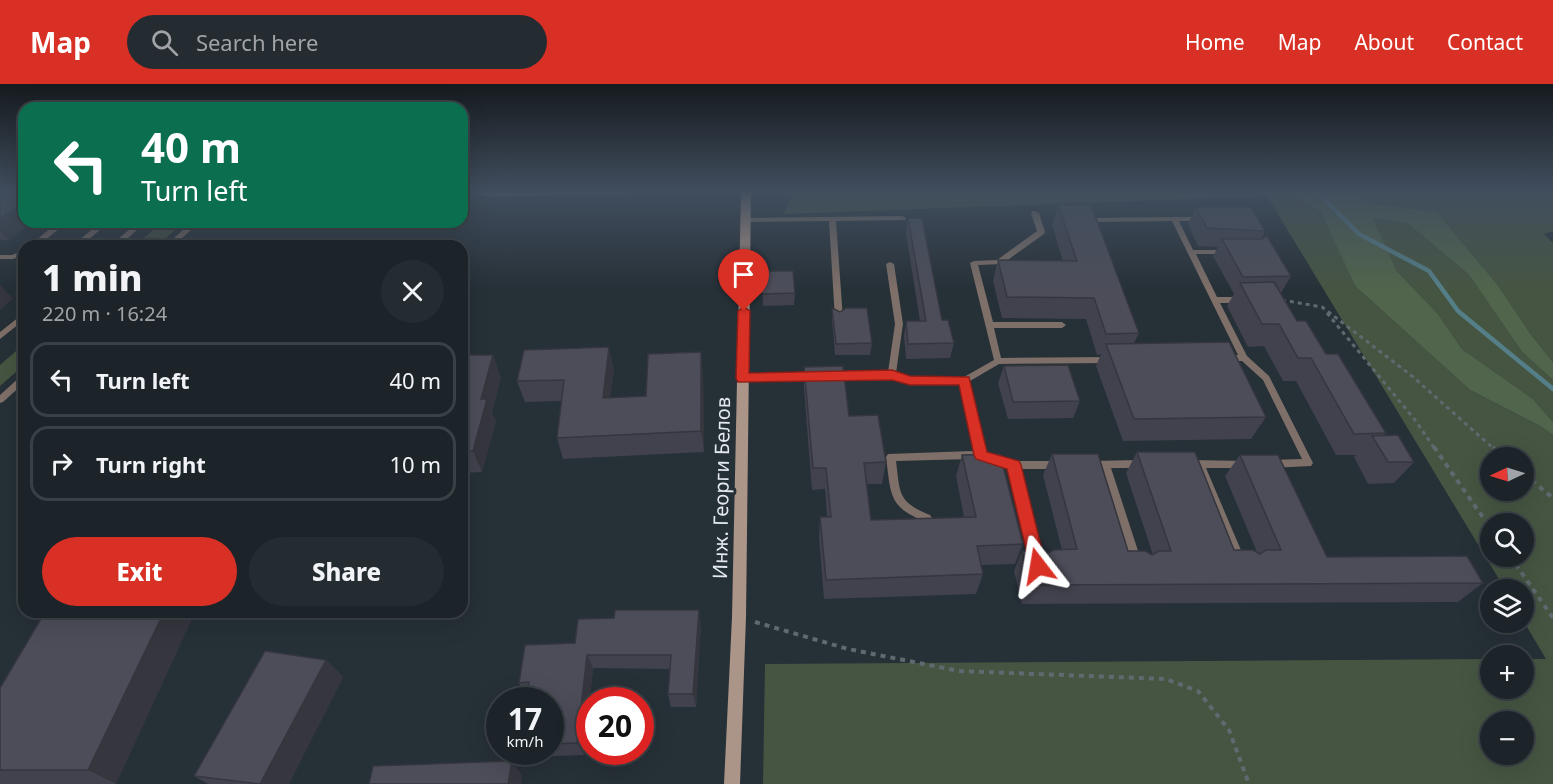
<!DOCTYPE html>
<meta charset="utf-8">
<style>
:root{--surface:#1c2429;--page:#252c31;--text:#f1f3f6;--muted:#a0a4a8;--line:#3a4146;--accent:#d93025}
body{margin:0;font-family:"Noto Sans",sans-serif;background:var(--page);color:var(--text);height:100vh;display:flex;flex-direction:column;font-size:22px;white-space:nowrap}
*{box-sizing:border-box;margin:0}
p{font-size:20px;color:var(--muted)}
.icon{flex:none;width:33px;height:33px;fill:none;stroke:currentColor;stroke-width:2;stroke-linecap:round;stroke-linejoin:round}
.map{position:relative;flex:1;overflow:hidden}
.sheet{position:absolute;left:18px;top:156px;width:450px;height:378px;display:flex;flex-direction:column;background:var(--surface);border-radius:18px;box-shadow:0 6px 24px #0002,0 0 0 2px var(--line)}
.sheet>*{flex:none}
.hud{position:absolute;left:18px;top:18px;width:450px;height:126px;border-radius:18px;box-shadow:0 6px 24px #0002,0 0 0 2px var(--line);background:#0b6e4f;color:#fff;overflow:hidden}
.needle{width:39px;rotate:266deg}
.buttons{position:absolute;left:1480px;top:363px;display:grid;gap:12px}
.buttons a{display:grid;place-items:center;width:54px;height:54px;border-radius:50%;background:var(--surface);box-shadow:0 6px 24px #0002,0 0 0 2px var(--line);font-size:30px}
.speed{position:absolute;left:486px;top:603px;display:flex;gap:12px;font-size:30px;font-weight:700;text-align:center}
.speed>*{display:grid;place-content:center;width:78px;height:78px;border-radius:50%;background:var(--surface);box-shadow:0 6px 24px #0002,0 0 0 2px var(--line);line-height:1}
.speed small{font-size:15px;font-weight:400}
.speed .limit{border:9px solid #d22;background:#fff;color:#111}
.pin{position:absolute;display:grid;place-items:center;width:51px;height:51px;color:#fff;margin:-62px -26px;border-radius:50% 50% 50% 0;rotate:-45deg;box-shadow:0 0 6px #0007}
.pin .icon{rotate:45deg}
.me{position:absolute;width:66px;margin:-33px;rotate:346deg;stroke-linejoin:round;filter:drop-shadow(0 0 4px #0008)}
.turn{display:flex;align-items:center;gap:21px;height:126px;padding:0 24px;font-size:27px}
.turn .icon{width:78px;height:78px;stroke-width:2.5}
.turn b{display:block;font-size:42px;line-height:51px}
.round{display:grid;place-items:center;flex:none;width:63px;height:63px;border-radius:32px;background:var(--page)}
.overview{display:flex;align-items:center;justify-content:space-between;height:102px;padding:0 24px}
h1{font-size:36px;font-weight:800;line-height:45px}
.action{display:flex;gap:12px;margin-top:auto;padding:12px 24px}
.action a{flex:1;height:69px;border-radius:36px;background:var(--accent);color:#fff;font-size:24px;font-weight:800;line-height:69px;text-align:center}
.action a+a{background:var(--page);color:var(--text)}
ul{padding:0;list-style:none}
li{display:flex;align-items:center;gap:18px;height:75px;margin:0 12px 9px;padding:0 12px;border:3px solid var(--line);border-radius:18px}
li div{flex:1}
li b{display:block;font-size:22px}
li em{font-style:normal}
header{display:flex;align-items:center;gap:36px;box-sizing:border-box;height:84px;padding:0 30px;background:var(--accent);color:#fff}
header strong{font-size:28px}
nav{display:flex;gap:33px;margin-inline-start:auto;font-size:21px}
.search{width:420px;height:54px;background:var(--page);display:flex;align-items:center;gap:15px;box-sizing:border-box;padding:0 21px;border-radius:33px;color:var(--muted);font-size:22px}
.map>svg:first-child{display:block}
.green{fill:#465542;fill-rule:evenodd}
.forest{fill:#50654b}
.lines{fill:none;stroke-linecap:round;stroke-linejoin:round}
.stream{stroke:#557f88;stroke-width:4.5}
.path-far1{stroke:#60696f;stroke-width:3;stroke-dasharray:4 4;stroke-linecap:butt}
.path{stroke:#60696f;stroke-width:4;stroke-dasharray:5 5;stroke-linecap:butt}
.lane{fill:#7e6f68;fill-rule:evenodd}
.secondary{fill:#ab9488;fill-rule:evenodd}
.wall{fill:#41424d}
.shaded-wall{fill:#35363e}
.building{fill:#4c4d59;stroke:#35363e;stroke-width:1.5}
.route{fill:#d93025;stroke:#8d1f18;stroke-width:1.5}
.labels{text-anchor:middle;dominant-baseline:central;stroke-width:6;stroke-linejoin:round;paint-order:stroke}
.street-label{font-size:20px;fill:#e3e9ee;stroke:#263037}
</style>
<header>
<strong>Map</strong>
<div class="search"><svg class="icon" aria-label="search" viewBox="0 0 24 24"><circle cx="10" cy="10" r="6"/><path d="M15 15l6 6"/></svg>Search here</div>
<nav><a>Home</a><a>Map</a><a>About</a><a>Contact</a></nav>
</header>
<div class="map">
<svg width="1553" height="700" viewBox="0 0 1553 700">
<rect width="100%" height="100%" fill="#263037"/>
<!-- green -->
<path class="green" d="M793,109H1289L1321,127L1355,202L1470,306L1540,342L1553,351V700H763L765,580L1491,575V604H1524V575H1546L1524,538V506L1505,505L1267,112L784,130ZM1491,374H1524V406H1491ZM1491,440H1524V472H1491ZM1491,638H1524V670H1491Z
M1355,109H1553V147L1544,150L1553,159V278L1532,252L1497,200L1437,128L1365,118Z
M1373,134L1407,139L1469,191L1522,268L1553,296V338L1533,315L1462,265L1438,230L1397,187Z
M162,138H184L157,162H135Z
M24,260V281L0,302V281Z"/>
<!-- forest -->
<path class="forest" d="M1289,109H1355L1365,118L1437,128L1497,200L1532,252L1553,278V296L1522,268L1469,191L1407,139L1373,134L1397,187L1438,230L1462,265L1533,315L1553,338V351L1540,342L1470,306L1355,202L1321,128Z"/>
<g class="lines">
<!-- stream -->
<path class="stream" d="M1317,108L1359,150L1429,187L1458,227L1553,305"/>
<!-- path-far1 -->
<path class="path-far1" d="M1282,216L1322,223L1412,292L1494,365
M1327,229L1415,336L1435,365"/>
<!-- path -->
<path class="path" d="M1434,363L1491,445
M1493,363L1505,374
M1524,390L1553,414
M1510,472L1553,534
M755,538L848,565L959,587L1166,595L1198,607L1229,646L1249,700"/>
<!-- lane -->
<path class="lane" d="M472,108L488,109L629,108L626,110L488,113Z
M1032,127H1035L1039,129L1045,148L1044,150L1002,180L978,181L993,238H1062L1066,241L1062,244H994L1001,274L1110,273L1114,276L1110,279L999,280L970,297L985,369L1014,377H1059L1062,378L1064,381L1062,384L1059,385H1020L1042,477L1041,480L1037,481L1033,480L1032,477L1010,383L978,374L976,371L975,374L972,375L896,377C900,408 897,418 930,431L932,434L930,437L927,438C888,424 891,410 886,373L888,370L972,367L976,370L961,299H910L892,294L832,295L828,292L832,289L888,288L895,240L886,180L890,178L894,180L903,240L896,289L910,293H964L994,276L970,179L974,177L997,176L1037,147L1031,129Z
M902,132L906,134L905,136L836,137L843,235L839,238L835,235L829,137L746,138L742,136L746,134Z
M1174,133H1203L1207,135L1203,137H1179L1193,166H1226L1230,168L1226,170H1196L1217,213H1243L1247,216L1243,219H1220L1247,272L1269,292L1313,379L1311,382L1271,384L1268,383L1266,380L1268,377L1271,376L1302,375L1263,296L1242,277H1225L1221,274L1225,271H1238L1172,137L1086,138L1082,136L1086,134Z
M58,138H67L38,162H29Z
M101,138H109L81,162H72Z
M138,138H146L119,162H110Z
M192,138H200L173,162H165Z
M24,166V171L13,175H0V171H12Z
M24,229V236L0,255V248Z
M816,290L820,293L816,296L743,297L739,294L743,291Z
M24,291V299L3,318L0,319V311L21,292Z
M1140,376L1143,377L1145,380L1143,383L1140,384H1111L1141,476L1140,479L1136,480L1132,479L1131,476L1101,384H1088L1086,381L1088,378L1091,377Z
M1190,376L1248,377L1250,380L1248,383L1245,384H1206L1246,478L1245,481L1241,482L1237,481L1197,384L1187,383L1185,380L1187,377Z"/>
<!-- secondary -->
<path class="secondary" d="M741,108H751L746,533L740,700H724L732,533Z"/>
</g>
<!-- wall -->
<path class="wall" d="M0,108L9,157L0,155Z
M1058,121L1139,249L1134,259L1266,333L1251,355L1123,357L1096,282L1101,270L1097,271L1086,235L1002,234L993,197L998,176L1063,177L1052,141Z
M1196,123L1265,147L1261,155L1291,192L1281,209L1297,237L1326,270L1386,349L1384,351L1414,378L1394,399L1368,400L1354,373L1356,371H1336L1296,297H1283L1264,262L1248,263L1227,222L1234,210L1213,172L1218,163L1198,162L1188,140Z
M908,134L942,236L954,259L950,274L906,275L904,252L906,237H920L906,149Z
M762,187L795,209L794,221L763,222Z
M832,224L872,259L870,271H835L832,236Z
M462,271H493L501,294L492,328L496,337L482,388L462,389Z
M1004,282L1080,317L1073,334L1008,335L998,299Z
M804,283L849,332L886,378L882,400H867L871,436L964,433L956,392L962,371L1023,460L1015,480L981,481L983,490L976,510L824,515L819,454L820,433H827L825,405L812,406L804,305Z
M614,285L610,314L646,312L703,289L704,368L563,375L557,354L562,317L525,318L517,297Z
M1137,368L1234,466L1257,468L1225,392L1240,371L1327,473L1483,499L1458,518L1022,520L1014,487L1022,467L1048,469L1062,466L1043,391L1052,370L1128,467L1153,471L1126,389Z
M195,528L116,700H0V604Z
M701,541L696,623H671L668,610L670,585L593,584L584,671L528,673L524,668H550V616L527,612L519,599L575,559Z
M326,576L343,593L289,700H208L194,692Z"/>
<!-- shaded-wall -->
<path class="shaded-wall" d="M24,117V138H33L9,157L0,147V135Z
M0,200L13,215L0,226Z
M609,263L614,285L608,335L603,314Z
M701,268L703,289L704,368L701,347Z
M493,271L501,294L492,328L496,337L482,388L473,367L481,315Z
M699,526L701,541L696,623L693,610Z
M164,528H195L116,700L88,686Z
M587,571L593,584L584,671L577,659Z
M326,576L343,593L289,700H260Z
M512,677L522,691L521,700H508Z"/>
<!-- building -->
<path class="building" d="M0,108H24V117L0,135Z
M1058,121H1091L1139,249L1106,250L1094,214L1007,213L998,176L1077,177Z
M1196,123H1251L1265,147L1207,144Z
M908,134H922L942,236H948L954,259L908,260L906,237H926Z
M1267,152L1291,192L1243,193L1222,155H1262Z
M762,187H793L795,209L762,210Z
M1274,198L1297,237H1306L1326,270H1338L1386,349L1354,350L1311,274H1298L1279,240H1262L1240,199Z
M832,224L840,228L846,224H867L872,259L836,260Z
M1229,258L1266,333L1134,335L1106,260Z
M609,263L603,314L646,312L648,270L701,268V347L557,354L564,296L517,297L524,266Z
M462,271H493L481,315H487L473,367H462Z
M1068,281L1080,317L1013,318L1004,282Z
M843,282L849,332L878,331L886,378L864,379L871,436L976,433L962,371L1000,370L1023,460L977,462L983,490L826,496L820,433H831L826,384H813L804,283Z
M1398,351L1414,378H1388L1372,352Z
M1137,368H1195L1234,466H1253L1260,470L1266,466H1281L1240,371H1278L1327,473L1467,472L1483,499L1030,501L1022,467L1041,466L1048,469L1054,466L1077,465L1052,370H1098L1128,467H1145L1152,471L1159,467H1171Z
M615,526H699L693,610H668L671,571H587L577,659L550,660V616H527L529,598L519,599L525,561L575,559L578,535L614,534Z
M45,528H164L88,686H0V604Z
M265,567L326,576L260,700L194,692Z
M512,677L508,700H369L373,682Z"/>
<!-- sky -->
<linearGradient id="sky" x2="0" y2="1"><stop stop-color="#151a1e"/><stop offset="0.52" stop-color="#414e5e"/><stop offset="1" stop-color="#414e5e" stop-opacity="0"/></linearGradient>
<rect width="1553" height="206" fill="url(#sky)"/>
<!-- route -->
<path class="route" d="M744,223L750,227L749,289L892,286L910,292L969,293L987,368L1019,377L1021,381L1046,482L1043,487L1038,489L1033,487L1030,482L1007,385L976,375L974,371L959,301H910L892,296L738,298L736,294L738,227Z"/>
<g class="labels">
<!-- street labels -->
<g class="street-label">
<text transform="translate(721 404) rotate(-89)">Инж. Георги Белов</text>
</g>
</g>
</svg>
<div class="buttons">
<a><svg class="needle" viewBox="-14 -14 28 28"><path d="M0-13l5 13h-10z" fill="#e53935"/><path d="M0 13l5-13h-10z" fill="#a0a4a8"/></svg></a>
<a><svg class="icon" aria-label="search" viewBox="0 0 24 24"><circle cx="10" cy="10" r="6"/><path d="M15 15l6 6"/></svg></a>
<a><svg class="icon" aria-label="layers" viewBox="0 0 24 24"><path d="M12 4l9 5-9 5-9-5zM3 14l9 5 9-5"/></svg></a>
<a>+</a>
<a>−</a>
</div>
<div class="speed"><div>17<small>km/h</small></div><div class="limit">20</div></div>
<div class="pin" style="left:744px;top:227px;background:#d93025"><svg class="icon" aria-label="arrive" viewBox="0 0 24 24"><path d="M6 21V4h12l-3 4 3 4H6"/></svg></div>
<svg class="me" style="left:1038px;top:482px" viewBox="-20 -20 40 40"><path d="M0-17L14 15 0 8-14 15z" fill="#d93025" stroke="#fff" stroke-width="4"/></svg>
<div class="hud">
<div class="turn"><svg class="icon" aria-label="left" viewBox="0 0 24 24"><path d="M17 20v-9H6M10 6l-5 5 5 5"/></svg><div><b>40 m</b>Turn left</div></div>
</div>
<section class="sheet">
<div class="overview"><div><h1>1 min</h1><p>220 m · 16:24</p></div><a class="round"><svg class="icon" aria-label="close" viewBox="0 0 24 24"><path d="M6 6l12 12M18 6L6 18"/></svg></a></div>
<ul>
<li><svg class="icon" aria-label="left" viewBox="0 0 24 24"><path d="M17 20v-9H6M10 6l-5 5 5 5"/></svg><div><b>Turn left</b></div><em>40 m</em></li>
<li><svg class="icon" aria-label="right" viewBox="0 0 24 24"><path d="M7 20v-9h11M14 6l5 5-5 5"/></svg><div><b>Turn right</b></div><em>10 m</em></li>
</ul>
<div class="action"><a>Exit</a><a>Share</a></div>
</section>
</div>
